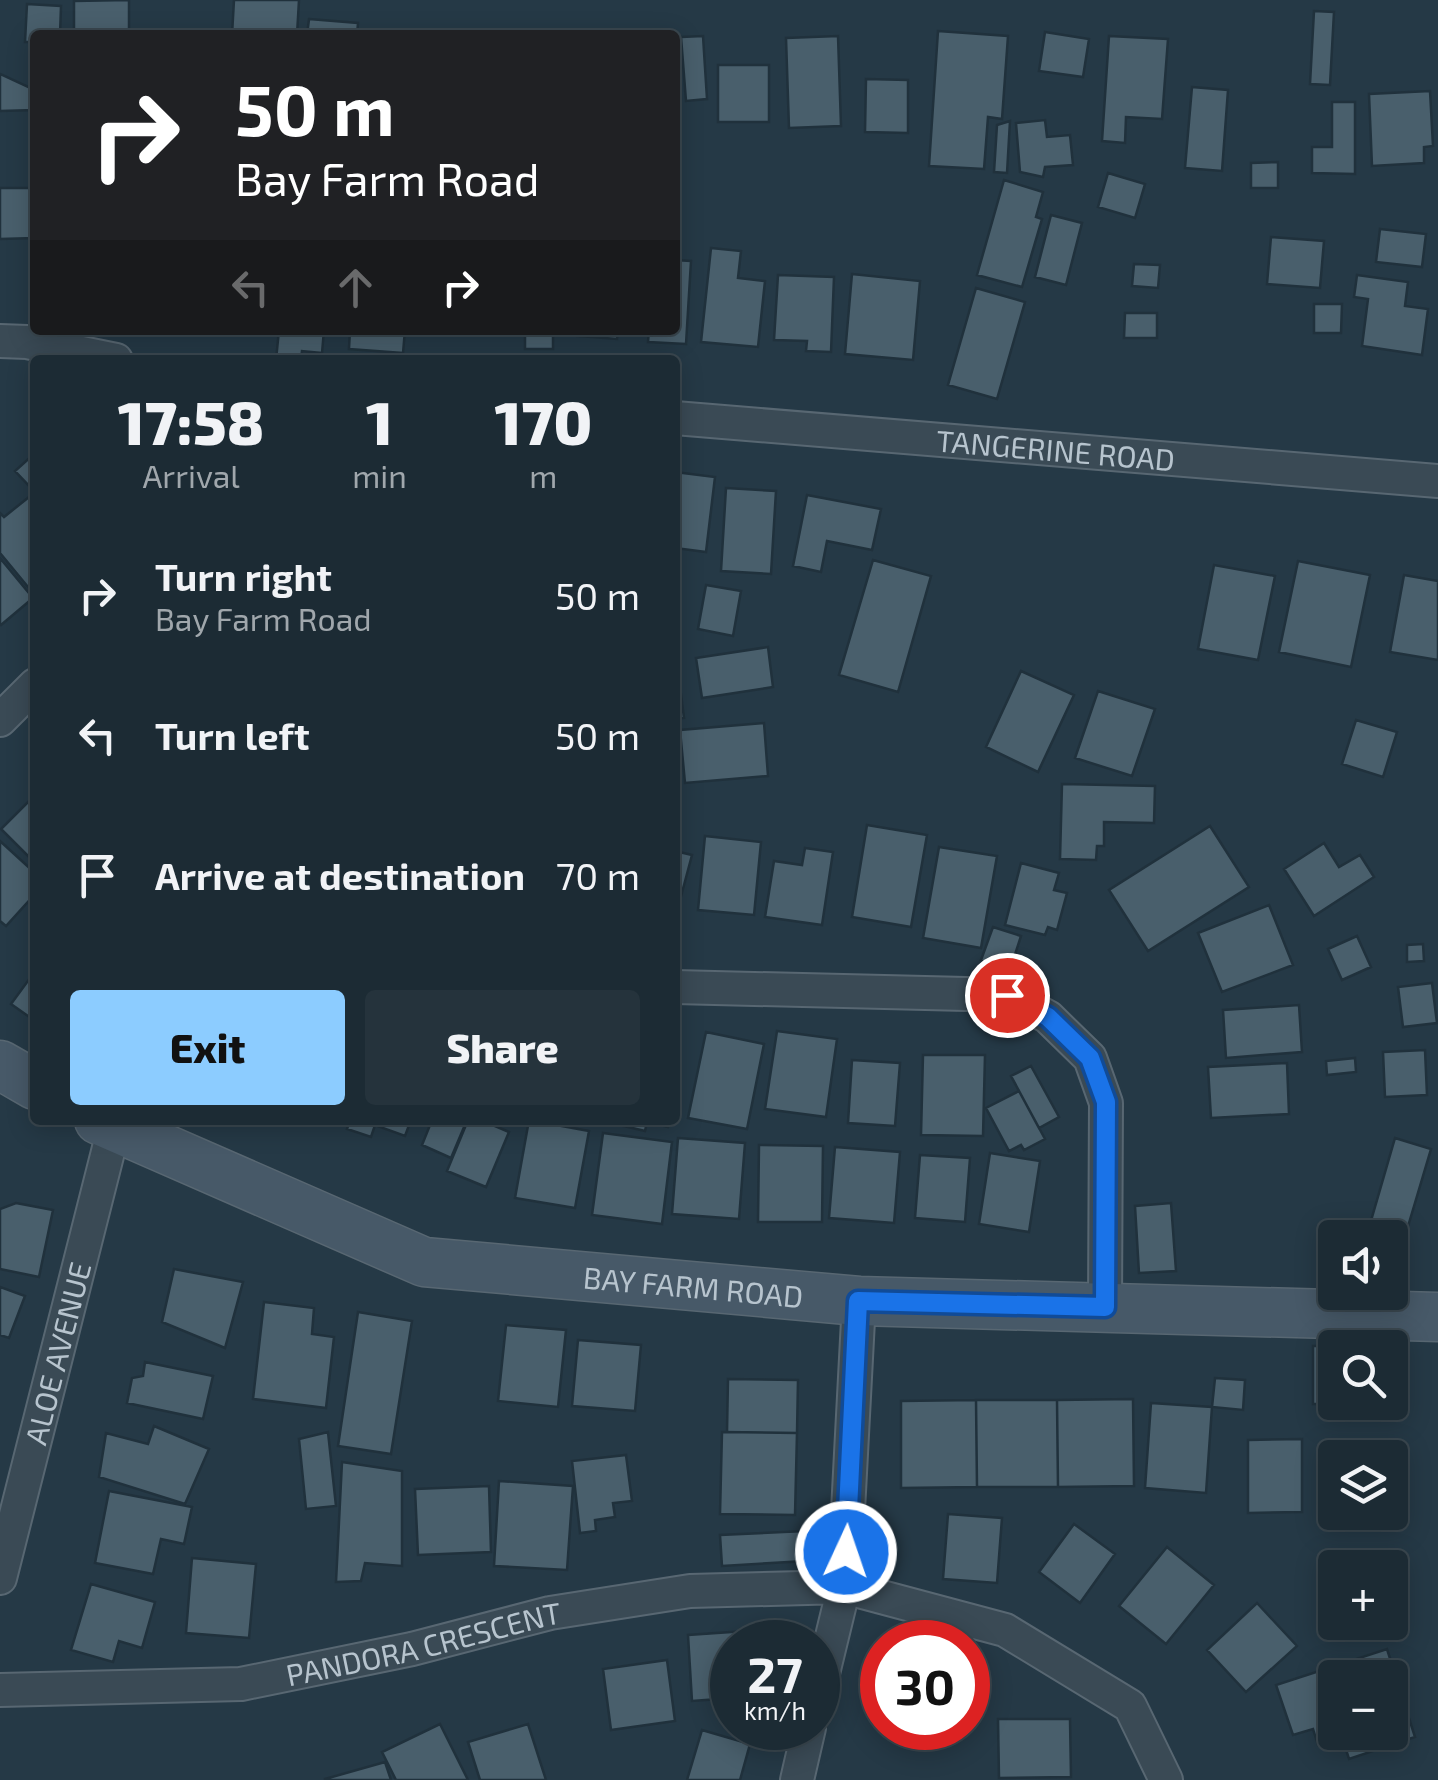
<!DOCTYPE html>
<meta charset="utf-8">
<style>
:root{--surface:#1c2b34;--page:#25333c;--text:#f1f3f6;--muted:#a0a7ac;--line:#3a474f;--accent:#8cccff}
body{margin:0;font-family:"Exo 2",sans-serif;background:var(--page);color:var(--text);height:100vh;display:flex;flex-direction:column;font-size:38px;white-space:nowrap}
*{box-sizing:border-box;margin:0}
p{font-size:32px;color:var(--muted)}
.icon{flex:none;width:55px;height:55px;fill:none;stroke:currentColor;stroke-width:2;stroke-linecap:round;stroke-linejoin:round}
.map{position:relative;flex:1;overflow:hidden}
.panel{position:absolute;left:30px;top:355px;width:650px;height:770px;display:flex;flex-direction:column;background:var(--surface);border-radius:10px;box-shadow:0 5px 25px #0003,0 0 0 2px var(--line)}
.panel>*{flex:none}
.top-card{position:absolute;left:30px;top:30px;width:650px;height:305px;border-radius:10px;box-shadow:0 5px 25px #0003,0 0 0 2px var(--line);background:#202124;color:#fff;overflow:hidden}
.tools{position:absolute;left:1318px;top:1220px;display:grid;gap:20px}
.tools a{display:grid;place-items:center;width:90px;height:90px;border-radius:10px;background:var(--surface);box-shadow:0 5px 25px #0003,0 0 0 2px var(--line);font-size:50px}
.speed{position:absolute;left:710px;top:1620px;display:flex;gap:20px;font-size:50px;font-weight:700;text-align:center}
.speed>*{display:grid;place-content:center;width:130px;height:130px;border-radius:50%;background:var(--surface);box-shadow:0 5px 25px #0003,0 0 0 2px var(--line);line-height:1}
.speed small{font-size:25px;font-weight:400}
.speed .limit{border:15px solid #d22;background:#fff;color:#111}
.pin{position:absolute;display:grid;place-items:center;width:85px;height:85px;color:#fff;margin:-42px;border:5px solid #fff;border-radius:50%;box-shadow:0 2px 10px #0007}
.me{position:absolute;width:110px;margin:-55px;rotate:3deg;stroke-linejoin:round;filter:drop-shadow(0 0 8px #0008)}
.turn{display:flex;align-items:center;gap:35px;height:210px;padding:0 40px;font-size:45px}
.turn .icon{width:130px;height:130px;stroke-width:2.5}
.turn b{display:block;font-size:70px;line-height:85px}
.lanes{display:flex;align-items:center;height:95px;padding:0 40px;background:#0003;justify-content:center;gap:50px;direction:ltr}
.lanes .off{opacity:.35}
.eta{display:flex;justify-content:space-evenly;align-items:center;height:170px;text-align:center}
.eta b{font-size:60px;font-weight:800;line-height:70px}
.button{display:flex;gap:20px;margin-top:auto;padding:20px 40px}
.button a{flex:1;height:115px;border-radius:10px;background:var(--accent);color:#111;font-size:40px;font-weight:800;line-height:115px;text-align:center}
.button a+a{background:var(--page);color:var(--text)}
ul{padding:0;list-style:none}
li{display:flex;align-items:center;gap:30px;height:140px;padding:0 40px}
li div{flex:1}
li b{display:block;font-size:38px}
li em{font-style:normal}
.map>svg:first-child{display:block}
.building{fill:#495f6c;stroke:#20313c;stroke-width:2.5;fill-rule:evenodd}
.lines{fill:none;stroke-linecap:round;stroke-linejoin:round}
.street-casing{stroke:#586772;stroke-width:36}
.secondary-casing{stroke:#586772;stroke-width:51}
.street{stroke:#3a4a55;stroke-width:32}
.secondary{stroke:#475968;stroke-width:48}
.route-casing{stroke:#114b97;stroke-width:25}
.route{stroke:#1a73e8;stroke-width:18}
.labels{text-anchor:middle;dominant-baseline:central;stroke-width:10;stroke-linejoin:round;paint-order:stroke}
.street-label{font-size:30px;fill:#b7c4ce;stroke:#1e2f3a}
</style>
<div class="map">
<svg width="1438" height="1780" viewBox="0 0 1438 1780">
<rect width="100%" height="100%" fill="#253946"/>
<!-- building -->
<path class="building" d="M129,0V35H74V1Z
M234,0H299L297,35H232Z
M27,4L61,6L60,35H35V42H25Z
M1314,11L1334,12L1330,85L1310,84Z
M309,19L358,23L357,35H307Z
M535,30H589V35H535Z
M938,31L1008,36L1002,119L988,117L984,169L929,166Z
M1045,32L1089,39L1083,77L1039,71Z
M703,36L707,99L686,101L681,37Z
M838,36L841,126L789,128L786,38Z
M1109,36L1168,39L1162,119L1126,117L1125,143L1102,141Z
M718,65H769V122H718Z
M0,74L35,90V110L0,111Z
M866,79L908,80V133L865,132Z
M1192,87L1228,90L1222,171L1185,168Z
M1430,91L1433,146L1424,147V163L1372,166L1369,94Z
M1332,102H1355V174L1312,173V147H1332Z
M1045,120L1047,137L1070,135L1073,165L1045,167L1043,177L1020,172L1016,123Z
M1010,121L1007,173L994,172L997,125Z
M1278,162V188H1251V163Z
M1108,173L1145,184L1135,218L1098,207Z
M1004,180L1043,192L1036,217L1042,219L1022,287L977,275Z
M0,188H35V238L0,239Z
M1051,215L1082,223L1066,285L1035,277Z
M1380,229L1426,234L1422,267L1376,262Z
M1271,237L1324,241L1320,288L1267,284Z
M711,248L741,251L738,278L765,281L758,347L701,342Z
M675,260L691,261L686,344L648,342L649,330H675Z
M1134,264L1160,265L1158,288L1132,286Z
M852,274L920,281L913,360L845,354Z
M778,275L834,277L831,352L806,351L807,341L774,340Z
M1357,275L1408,282L1405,306L1428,309L1422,355L1362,346L1368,299L1354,297Z
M976,288L1025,302L997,399L948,385Z
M1314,304H1342L1341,333H1314Z
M1125,313H1157V338H1124Z
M279,330H324L322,353L302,351L301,360H276Z
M350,330H405L403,353L349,349Z
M525,330H553V349H525Z
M567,330H618L617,339L567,335Z
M35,453V492L15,471Z
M675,472L715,477L706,552L675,548Z
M726,488L776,491L771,574L721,571Z
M807,495L881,509L872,550L827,541L821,572L793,566Z
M29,497L35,504V582L28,587L0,553V513L4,517Z
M0,558L33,598L1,625L0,624Z
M873,560L931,576L898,692L839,675Z
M1298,561L1370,575L1351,667L1279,652Z
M1214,565L1275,576L1258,660L1198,649Z
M1404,575L1438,581V660L1390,652Z
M706,585L741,591L733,636L698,629Z
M768,647L773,687L702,698L696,658Z
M1021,671L1074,695L1038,772L986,747Z
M675,679H679L684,718L675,719Z
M1098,691L1155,709L1132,776L1075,758Z
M1356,720L1397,732L1383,777L1342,764Z
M764,723L768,776L685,783L680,730Z
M1062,784L1155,786L1154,823L1104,822V846H1097L1096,860L1060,859Z
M35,795V863L1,829Z
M867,825L927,835L911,927L852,917Z
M1210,826L1249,887L1148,951L1109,890Z
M705,836L761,842L754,915L698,910Z
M0,841L35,873V894L6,926L0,921Z
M1324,843L1339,867L1360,855L1374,877L1314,916L1284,869Z
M939,847L997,856L981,948L923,938Z
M805,848L833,852L822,925L765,917L774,861L802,865Z
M675,851L692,855L675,919Z
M1021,863L1059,873L1054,890L1067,893L1057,930L1048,927L1045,935L1005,925Z
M1269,905L1293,965L1222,992L1198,933Z
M993,927L1021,936L1010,970L981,960Z
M1357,936L1371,967L1342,980L1328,949Z
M1423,944L1424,961L1407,962V945Z
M30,978L35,982V1021L11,1004Z
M1432,983L1437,1023L1403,1027L1398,987Z
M1299,1005L1302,1052L1226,1058L1223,1010Z
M777,1031L837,1039L826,1117L765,1109Z
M706,1032L764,1044L747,1129L688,1118Z
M1425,1050L1427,1095L1385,1097L1383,1052Z
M923,1055H985L983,1136L921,1135Z
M1355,1058L1356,1072L1327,1075L1326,1061Z
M852,1060L900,1063L895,1126L848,1123Z
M1287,1063L1289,1114L1211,1118L1208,1067Z
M1031,1066L1059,1117L1039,1128L1011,1076Z
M1019,1091L1045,1139L1024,1150L1021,1145L1009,1151L986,1108Z
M350,1120H411L405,1136L375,1125L371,1137L347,1129Z
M432,1120H467L451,1158L422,1145Z
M468,1120H481L509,1132L486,1187L447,1171Z
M529,1120L589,1131L575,1208L515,1198Z
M626,1120H670L668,1127L647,1122L645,1131L624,1126Z
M603,1133L672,1142L662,1224L592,1215Z
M678,1138L745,1143L739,1219L672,1214Z
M1395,1138L1431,1149L1398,1260L1390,1258V1238H1366Z
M759,1145L823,1146L822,1222H758Z
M835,1147L900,1152L894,1223L829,1218Z
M990,1153L1040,1161L1029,1232L979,1224Z
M920,1155L970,1158L965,1222L915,1218Z
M16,1203L53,1210L39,1277L0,1269V1209Z
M1171,1203L1176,1271L1139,1273L1135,1206Z
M174,1269L243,1282L225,1348L162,1322Z
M0,1287L25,1296L9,1338L0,1335Z
M264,1302L314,1308L312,1334L334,1337L326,1408L253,1399Z
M358,1312L412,1321L391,1454L338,1446Z
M506,1325L566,1330L558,1407L498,1401Z
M578,1340L641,1345L635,1411L572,1406Z
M1404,1345V1404H1313V1346ZM1335,1348H1390V1402H1335Z
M145,1362L213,1376L203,1419L127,1403L132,1378L143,1376Z
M1215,1378L1245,1380L1243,1410L1212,1407Z
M728,1379L798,1380L797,1433L727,1432Z
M1133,1399L1134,1486L1058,1487L1057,1400Z
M976,1400L977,1487L901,1488V1401Z
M976,1400H1057L1058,1487H977Z
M1151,1403L1212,1407L1206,1493L1145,1488Z
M154,1426L209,1449L185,1504L99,1477L106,1433L148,1444Z
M328,1432L336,1506L306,1509L299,1439Z
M722,1432L797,1433L795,1515L720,1514Z
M1302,1439V1512L1248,1513V1440Z
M626,1455L632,1501L613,1503L615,1517L595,1520L596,1531L580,1533L572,1461Z
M342,1462L402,1471V1566L365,1563L361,1581L336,1582Z
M499,1481L573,1486L567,1570L494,1566Z
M489,1486L491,1552L418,1555L415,1489Z
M109,1491L192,1507L184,1544L161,1539L153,1574L95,1563Z
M948,1514L1002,1518L997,1583L943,1579Z
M1074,1524L1115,1554L1080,1603L1039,1572Z
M805,1531L806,1561L722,1566L720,1535Z
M1167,1547L1214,1585L1166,1644L1119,1606Z
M192,1558L256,1564L249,1638L186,1633Z
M91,1584L155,1602L142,1648L119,1641L113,1662L71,1650Z
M1257,1603L1297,1646L1246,1692L1207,1650Z
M774,1629L775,1642H732V1698L692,1701L688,1635Z
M1387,1649L1415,1737L1349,1759L1342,1737L1318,1745L1313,1729L1293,1735L1276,1685ZM1335,1678H1390V1732H1335Z
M667,1660L675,1721L611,1730L603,1669Z
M998,1719H1070L1071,1777L999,1778Z
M440,1724L468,1780H396L382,1752Z
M528,1724L546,1780H480L468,1742Z
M702,1730L750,1744L740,1780H687Z
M385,1762L391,1780H325V1779Z"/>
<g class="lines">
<!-- street casing -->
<g class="street-casing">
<g id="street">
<path d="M0,341L27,342L116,360"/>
<path id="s1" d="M675,418L1438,481"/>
<path d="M0,720L35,685"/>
<path d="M675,987L1007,995L1048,1017L1090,1058L1106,1103L1105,1307"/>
<path d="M859,1301L844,1587L1005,1630L1130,1706L1166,1780"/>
<path id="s2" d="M0,1578L114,1128"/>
<path id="s3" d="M0,1690L241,1684L412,1649L550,1613L690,1591L844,1587L818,1694"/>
<path d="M797,1780L809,1728"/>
</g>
</g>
<!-- secondary casing -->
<g class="secondary-casing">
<g id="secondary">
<path d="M0,1065L35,1085"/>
<path id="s4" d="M99,1120L424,1262L859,1301L1438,1317"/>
</g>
</g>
<!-- street -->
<use href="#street" class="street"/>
<!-- secondary -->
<use href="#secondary" class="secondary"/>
</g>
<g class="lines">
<!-- route casing -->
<g class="route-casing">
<path id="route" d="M846,1552L858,1301L1105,1307L1106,1102L1090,1058L1048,1017L1007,995"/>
</g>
<!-- route -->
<use href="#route" class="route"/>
</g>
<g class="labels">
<!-- street labels -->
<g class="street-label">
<text stroke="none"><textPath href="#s1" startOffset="382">TANGERINE ROAD</textPath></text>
<text stroke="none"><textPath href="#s4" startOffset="625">BAY FARM ROAD</textPath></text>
<text stroke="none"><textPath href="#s2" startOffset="232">ALOE AVENUE</textPath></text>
<text stroke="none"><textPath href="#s3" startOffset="428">PANDORA CRESCENT</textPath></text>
</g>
</g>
</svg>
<div class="tools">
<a><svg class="icon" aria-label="sound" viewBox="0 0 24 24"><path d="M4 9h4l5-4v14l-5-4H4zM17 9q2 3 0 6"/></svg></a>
<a><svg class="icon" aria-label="search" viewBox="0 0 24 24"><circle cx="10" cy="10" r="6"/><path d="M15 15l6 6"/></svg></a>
<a><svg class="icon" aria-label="layers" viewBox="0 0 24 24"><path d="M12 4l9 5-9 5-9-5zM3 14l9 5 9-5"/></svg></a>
<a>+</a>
<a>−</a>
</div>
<div class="speed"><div>27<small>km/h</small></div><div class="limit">30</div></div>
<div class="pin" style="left:1007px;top:995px;background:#d93025"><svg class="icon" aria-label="arrive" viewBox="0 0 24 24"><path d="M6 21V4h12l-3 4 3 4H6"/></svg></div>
<svg class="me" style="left:846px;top:1552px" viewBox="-20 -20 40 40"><circle r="17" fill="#1a73e8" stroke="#fff" stroke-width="3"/><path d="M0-11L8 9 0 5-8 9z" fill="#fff"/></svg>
<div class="top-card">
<div class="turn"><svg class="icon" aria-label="right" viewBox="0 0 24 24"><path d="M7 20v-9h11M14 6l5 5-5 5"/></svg><div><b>50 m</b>Bay Farm Road</div></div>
<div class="lanes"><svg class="icon off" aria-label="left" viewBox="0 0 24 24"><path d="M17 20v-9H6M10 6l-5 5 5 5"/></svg><svg class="icon off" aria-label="ahead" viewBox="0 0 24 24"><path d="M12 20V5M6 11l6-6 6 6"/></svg><svg class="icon" aria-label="right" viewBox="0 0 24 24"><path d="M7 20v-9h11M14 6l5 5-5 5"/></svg></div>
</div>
<section class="panel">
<div class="eta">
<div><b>17:58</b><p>Arrival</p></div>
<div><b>1</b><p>min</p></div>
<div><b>170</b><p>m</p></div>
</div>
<ul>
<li><svg class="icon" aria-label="right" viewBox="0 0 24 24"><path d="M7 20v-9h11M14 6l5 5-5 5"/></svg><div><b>Turn right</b><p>Bay Farm Road</p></div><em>50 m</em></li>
<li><svg class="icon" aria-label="left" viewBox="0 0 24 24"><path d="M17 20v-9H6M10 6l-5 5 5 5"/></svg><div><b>Turn left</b></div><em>50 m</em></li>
<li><svg class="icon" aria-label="arrive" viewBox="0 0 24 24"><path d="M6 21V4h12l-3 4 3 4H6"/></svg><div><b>Arrive at destination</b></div><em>70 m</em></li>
</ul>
<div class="button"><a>Exit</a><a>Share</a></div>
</section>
</div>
